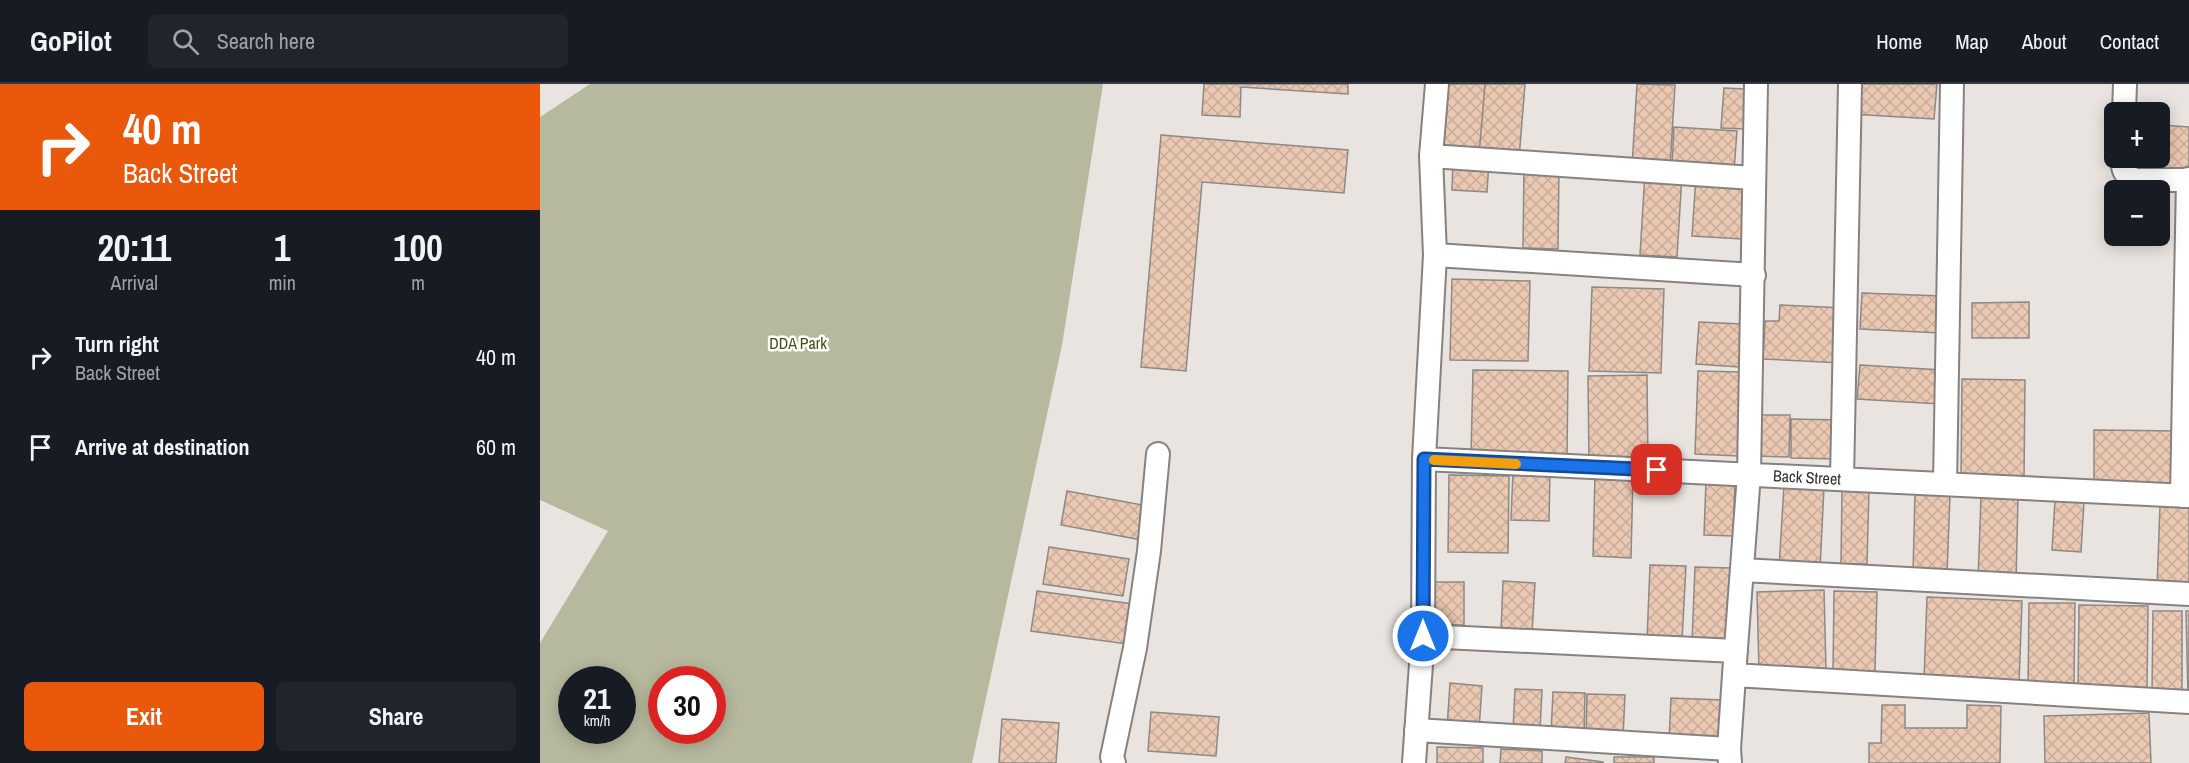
<!DOCTYPE html>
<meta charset="utf-8">
<style>
:root{--surface:#171b24;--page:#20242c;--text:#f1f3f6;--muted:#9ea1a6;--line:#363941;--accent:#ea580c}
body{margin:0;font-family:"Archivo Narrow",sans-serif;background:var(--page);color:var(--text);height:100vh;display:flex;flex-direction:column;font-size:22px;white-space:nowrap}
*{box-sizing:border-box;margin:0}
p{font-size:20px;color:var(--muted)}
.icon{flex:none;width:33px;height:33px;fill:none;stroke:currentColor;stroke-width:2;stroke-linecap:round;stroke-linejoin:round}
.map{position:relative;flex:1;overflow:hidden}
.sheet{display:flex;flex-direction:column;background:var(--surface);width:540px}
.sheet>*{flex:none}
.banner{background:#ea580c;color:#fff;overflow:hidden}
.fabs{position:absolute;left:1564px;top:18px;display:grid;gap:12px}
.fabs a{display:grid;place-items:center;width:66px;height:66px;border-radius:9px;background:var(--surface);box-shadow:0 3px 15px #0003;font-size:30px}
.speed{position:absolute;left:18px;top:582px;display:flex;gap:12px;font-size:30px;font-weight:700;text-align:center}
.speed>*{display:grid;place-content:center;width:78px;height:78px;border-radius:50%;background:var(--surface);box-shadow:0 3px 15px #0003;line-height:1}
.speed small{font-size:15px;font-weight:400}
.speed .limit{border:9px solid #d22;background:#fff;color:#111}
.pin{position:absolute;display:grid;place-items:center;width:51px;height:51px;color:#fff;margin:-26px;border-radius:12px;box-shadow:0 3px 9px #0006}
.me{position:absolute;width:66px;margin:-33px;rotate:0deg;stroke-linejoin:round;filter:drop-shadow(0 0 4px #0008)}
.turn{display:flex;align-items:center;gap:21px;height:126px;padding:0 24px;font-size:27px}
.turn .icon{width:78px;height:78px;stroke-width:2.5}
.turn b{display:block;font-size:42px;line-height:51px}
.eta{display:flex;justify-content:space-evenly;align-items:center;height:102px;text-align:center}
.eta b{font-size:36px;font-weight:700;line-height:42px}
.primary-button{display:flex;gap:12px;margin-top:auto;padding:12px 24px}
.primary-button a{flex:1;height:69px;border-radius:9px;background:var(--accent);color:#fff;font-size:24px;font-weight:700;line-height:69px;text-align:center}
.primary-button a+a{background:var(--page);color:var(--text)}
ul{padding:0;list-style:none}
li{display:flex;align-items:center;gap:18px;height:90px;padding:0 24px}
li div{flex:1}
li b{display:block;font-size:22px}
li em{font-style:normal}
header{display:flex;align-items:center;gap:36px;box-sizing:border-box;height:84px;padding:0 30px;background:var(--surface);border-bottom:2px solid var(--line)}
header strong{font-size:28px}
nav{display:flex;gap:33px;margin-inline-start:auto;font-size:21px}
.search{width:420px;height:54px;background:var(--page);display:flex;align-items:center;gap:15px;box-sizing:border-box;padding:0 21px;border-radius:9px;color:var(--muted);font-size:22px}
main{display:flex;flex:1;min-height:0}
.map>svg:first-child{display:block}
.green{fill:#b6b99d;fill-rule:evenodd}
.building{fill:url(#building-cross-hatch);stroke:#8e8985;stroke-width:1.5}
.lines{fill:none;stroke-linecap:round;stroke-linejoin:round}
.minor-casing{stroke:#87827f;stroke-width:26}
.minor{stroke:#fff;stroke-width:22}
.route-casing{stroke:#114b97;stroke-width:15}
.route{stroke:#1a73e8;stroke-width:10}
.slow{stroke:#f59e0b;stroke-width:10}
.labels{text-anchor:middle;dominant-baseline:central;stroke-width:5;stroke-linejoin:round;paint-order:stroke}
.park-label{font-size:16px;fill:#484b0f;stroke:#fff}
.street-label{font-size:16px;fill:#32302f;stroke:#fff}
</style>
<header>
<strong>GoPilot</strong>
<div class="search"><svg class="icon" aria-label="search" viewBox="0 0 24 24"><circle cx="10" cy="10" r="6"/><path d="M15 15l6 6"/></svg>Search here</div>
<nav><a>Home</a><a>Map</a><a>About</a><a>Contact</a></nav>
</header>
<main>
<section class="sheet">
<div class="banner">
<div class="turn"><svg class="icon" aria-label="right" viewBox="0 0 24 24"><path d="M7 20v-9h11M14 6l5 5-5 5"/></svg><div><b>40 m</b>Back Street</div></div>
</div>
<div class="eta">
<div><b>20:11</b><p>Arrival</p></div>
<div><b>1</b><p>min</p></div>
<div><b>100</b><p>m</p></div>
</div>
<ul>
<li><svg class="icon" aria-label="right" viewBox="0 0 24 24"><path d="M7 20v-9h11M14 6l5 5-5 5"/></svg><div><b>Turn right</b><p>Back Street</p></div><em>40 m</em></li>
<li><svg class="icon" aria-label="arrive" viewBox="0 0 24 24"><path d="M6 21V4h12l-3 4 3 4H6"/></svg><div><b>Arrive at destination</b></div><em>60 m</em></li>
</ul>
<div class="primary-button"><a>Exit</a><a>Share</a></div>
</section>
<div class="map">
<svg width="1649" height="679" viewBox="0 0 1649 679">
<defs>
<pattern id="building-cross-hatch" width="8" height="8" patternUnits="userSpaceOnUse" patternTransform="scale(1.5)"><rect width="8" height="8" fill="#eac8b2"/><path d="M0 0l8 8M0 8l8-8" fill="none" stroke="#c9ac99"/></pattern>
</defs>
<rect width="100%" height="100%" fill="#eae4e0"/>
<!-- green -->
<path class="green" d="M50,0H563L522,261L432,679H0V559L68,447L0,416V33ZM32,596H82V646H32ZM122,596H172V646H122Z"/>
<!-- building -->
<path class="building" d="M664,0H808V10L701,3L700,33L662,31Z
M903,0H945L939,71L898,68Z
M945,0H985L979,75L939,72Z
M1097,0L1135,1L1130,84L1092,82Z
M1313,0H1397L1394,35L1311,30Z
M1184,4L1206,5L1204,45L1181,44Z
M1623,41L1649,43V86L1619,84Z
M1134,43L1197,47L1194,87L1132,83Z
M621,51L808,66L804,109L662,98L646,287L601,283Z
M913,76L949,78L947,108L912,106Z
M984,83H1019L1018,165L983,164Z
M1105,89L1142,91L1137,173L1100,171Z
M1156,92L1206,95L1202,155L1152,152Z
M912,195L990,197L988,277L910,276Z
M1052,203L1124,205L1121,289L1049,287Z
M1322,209L1402,212L1400,249L1320,245Z
M1489,218V254H1432V219Z
M1240,221L1304,224L1302,279L1223,275L1225,237H1239Z
M1159,238L1201,240L1199,283L1156,280Z
M1320,281L1402,286L1400,320L1317,315Z
M933,286L1028,287L1027,374L931,372Z
M1158,287L1201,288L1198,372L1155,370Z
M1107,291L1108,378L1049,379L1048,292Z
M1422,295L1485,296L1484,397L1421,396Z
M1216,331H1250L1249,373L1216,372Z
M1251,335L1300,336L1299,375L1251,374Z
M1554,346L1641,347L1640,406H1554Z
M973,386L1010,387L1009,437L971,436Z
M909,391L969,392L968,469L908,468Z
M1055,391L1093,392L1091,474L1053,472Z
M1166,396L1195,397L1193,452L1164,451Z
M1244,401L1284,403L1280,486L1239,484Z
M1302,405L1329,406L1327,480H1301Z
M527,407L608,422L602,456L521,441Z
M1375,410L1410,411L1407,490L1373,489Z
M1441,413L1478,414L1476,498L1438,497Z
M1515,416L1544,417L1541,468L1512,466Z
M1620,422L1649,423V506L1617,504Z
M509,463L589,475L583,512L503,500Z
M1110,481L1146,482L1142,557L1107,556Z
M1155,483L1190,484L1188,559L1152,558Z
M963,497L995,499L992,549L961,547Z
M894,498H924V541H894Z
M1284,506L1286,585L1219,587L1217,508Z
M497,507L593,520L587,560L491,547Z
M1294,507L1337,508L1335,587H1293Z
M1387,513L1482,517L1479,600L1384,596Z
M1489,519H1535L1534,606H1488Z
M1539,521L1608,522L1607,607L1538,606Z
M1613,527H1642V609H1612Z
M1646,527H1649V612H1648Z
M910,599L942,602L939,646L907,644Z
M975,605L1002,606L1000,647L973,646Z
M1013,608L1045,609L1044,650L1011,649Z
M1047,610L1085,611L1083,653L1046,652Z
M1131,614L1182,616L1181,659L1129,656Z
M1342,621H1365V644H1427V621L1461,622L1460,679H1329V659H1341Z
M611,628L679,633L676,672L608,667Z
M1609,629L1611,679H1505L1504,632Z
M462,635L519,639L516,679H459Z
M897,663L943,664V679H897Z
M961,665L1002,667V679H960Z
M1026,673L1063,678V679H1025Z
M1074,673H1114V679H1074Z"/>
<g class="lines">
<!-- minor casing -->
<g class="minor-casing">
<path id="minor" d="M1584,28L1585,0
M891,72L1213,94
M1583,74C1582,85 1584,91 1595,96H1649
M895,171L1214,191
M884,375L1649,412
M1302,395L1310,0
M1405,400L1412,0
M1642,412L1648,95
M1202,486L1649,510
M883,552L1196,567
M1194,591L1649,618
M876,646L1189,665
M574,679L572,673L595,564L609,467L618,370
M874,679L883,552L884,375L895,171L891,72L897,0
M1190,679L1189,665L1194,591L1209,390L1216,0"/>
</g>
<!-- minor -->
<use href="#minor" class="minor"/>
</g>
<g class="lines">
<!-- route casing -->
<g class="route-casing">
<path id="route" d="M883,552L884,375L1117,386"/>
</g>
<!-- route -->
<use href="#route" class="route"/>
<!-- slow -->
<path class="slow" d="M894,376L976,380"/>
</g>
<g class="labels">
<!-- park labels -->
<g class="park-label">
<text x="258" y="259">DDA Park</text>
</g>
<!-- street labels -->
<g class="street-label">
<text transform="translate(1267 393) rotate(3)">Back Street</text>
</g>
</g>
</svg>
<div class="fabs">
<a>+</a>
<a>−</a>
</div>
<div class="speed"><div>21<small>km/h</small></div><div class="limit">30</div></div>
<div class="pin" style="left:1117px;top:386px;background:#d93025"><svg class="icon" aria-label="arrive" viewBox="0 0 24 24"><path d="M6 21V4h12l-3 4 3 4H6"/></svg></div>
<svg class="me" style="left:883px;top:552px" viewBox="-20 -20 40 40"><circle r="17" fill="#1a73e8" stroke="#fff" stroke-width="3"/><path d="M0-11L8 9 0 5-8 9z" fill="#fff"/></svg>
</div>
</main>
